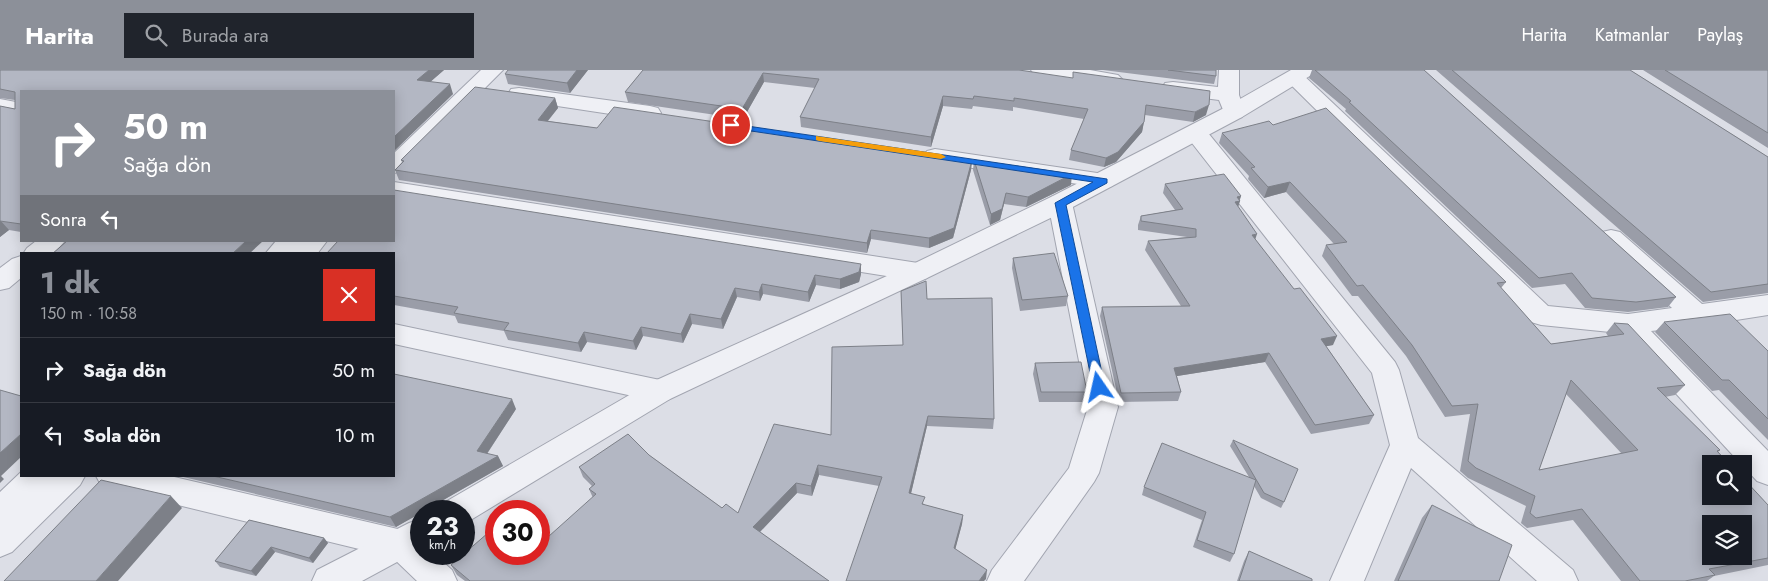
<!DOCTYPE html>
<html lang="tr">
<meta charset="utf-8">
<style>
:root{--surface:#171b24;--page:#20242c;--text:#f1f3f6;--muted:#9ea1a6;--line:#363941;--accent:#8c9099}
body{margin:0;font-family:Jost,sans-serif;background:var(--page);color:var(--text);height:100vh;display:flex;flex-direction:column;font-size:19px;white-space:nowrap}
*{box-sizing:border-box;margin:0}
p{font-size:16px;color:var(--muted)}
.icon{flex:none;width:28px;height:28px;fill:none;stroke:currentColor;stroke-width:2;stroke-linecap:round;stroke-linejoin:round}
.map{position:relative;flex:1;overflow:hidden}
.panel{position:absolute;left:20px;top:182px;width:375px;height:225px;display:flex;flex-direction:column;background:var(--surface);border-radius:0px;box-shadow:0 2px 12px #0003}
.panel>*{flex:none}
.top-card{position:absolute;left:20px;top:20px;width:375px;height:152px;border-radius:0px;box-shadow:0 2px 12px #0003;background:#8c9099;color:#fff;overflow:hidden}
.controls{position:absolute;left:1702px;top:385px;display:grid;gap:10px}
.controls a{display:grid;place-items:center;width:50px;height:50px;border-radius:0px;background:var(--surface);box-shadow:0 2px 12px #0003;font-size:25px}
.speed{position:absolute;left:410px;top:430px;display:flex;gap:10px;font-size:25px;font-weight:700;text-align:center}
.speed>*{display:grid;place-content:center;width:65px;height:65px;border-radius:50%;background:var(--surface);box-shadow:0 2px 12px #0003;line-height:1}
.speed small{font-size:12px;font-weight:400}
.speed .limit{border:8px solid #d22;background:#fff;color:#111}
.pin{position:absolute;display:grid;place-items:center;width:42px;height:42px;color:#fff;margin:-21px;border:2px solid #fff;border-radius:50%;box-shadow:0 1px 5px #0007}
.me{position:absolute;width:55px;margin:-28px;rotate:349deg;stroke-linejoin:round;filter:drop-shadow(0 0 4px #0008)}
.turn{display:flex;align-items:center;gap:18px;height:105px;padding:0 20px;font-size:22px}
.turn .icon{width:65px;height:65px;stroke-width:2.5}
.turn b{display:block;font-size:35px;line-height:42px}
.then{display:flex;align-items:center;height:48px;padding:0 20px;background:#0003;gap:10px;font-size:19px}
.round{display:grid;place-items:center;flex:none;width:52px;height:52px;border-radius:0px;background:var(--page)}
.head{display:flex;align-items:center;justify-content:space-between;height:85px;padding:0 20px}
h1{font-size:30px;font-weight:700;line-height:38px;color:var(--accent)}
ul{padding:0;list-style:none}
li{display:flex;align-items:center;gap:15px;height:65px;padding:0 20px;border-top:1px solid var(--line)}
li div{flex:1}
li b{display:block;font-size:19px}
li em{font-style:normal}
header{display:flex;align-items:center;gap:30px;box-sizing:border-box;height:70px;padding:0 25px;background:var(--accent);color:#fff}
header strong{font-size:24px}
nav{display:flex;gap:28px;margin-inline-start:auto;font-size:18px}
.search{width:350px;height:45px;background:var(--page);display:flex;align-items:center;gap:12px;box-sizing:border-box;padding:0 18px;border-radius:0px;color:var(--muted);font-size:19px}
.map>svg:first-child{display:block}
.lines{fill:none;stroke-linecap:round;stroke-linejoin:round}
.minor-casing{stroke:#a2a5b0;stroke-width:2}
.tertiary-casing{stroke:#a2a5b0;stroke-width:2}
.minor{fill:#eff0f5;fill-rule:evenodd}
.tertiary{fill:#eff0f5;fill-rule:evenodd}
.wall{fill:#9a9da8;fill-rule:evenodd}
.shaded-wall{fill:#7d8088}
.building{fill:#b3b7c3;stroke:#7d8088;fill-rule:evenodd}
.route{fill:#1a73e8;stroke:#114b97}
.slow{fill:#f59e0b}
</style>
<header>
<strong>Harita</strong>
<div class="search"><svg class="icon" aria-label="search" viewBox="0 0 24 24"><circle cx="10" cy="10" r="6"/><path d="M15 15l6 6"/></svg>Burada ara</div>
<nav><a>Harita</a><a>Katmanlar</a><a>Paylaş</a></nav>
</header>
<div class="map">
<svg width="1768" height="511" viewBox="0 0 1768 511">
<rect width="100%" height="100%" fill="#dcdee6"/>
<g class="lines">
<!-- minor casing -->
<g class="minor-casing">
<path id="minor" d="M1031,0H1090L1118,5L1122,9L1118,13L1111,15L1041,6L1034,4Z
M1219,0H1239V25L1245,42L1242,47L1234,49L1226,47L1219,30L1165,23L1162,18L1165,13L1173,12L1218,17Z
M1294,1L1301,3L1548,236L1628,244L1672,238L1602,174L1598,168L1602,162L1611,160L1620,162L1702,234L1768,225V245L1698,256L1651,261L1768,381V415L1757,411L1744,397V394H1741L1620,263L1541,255L1531,252L1287,11L1283,7L1287,3Z
M519,18L650,36L658,38L661,43L658,48L650,50L511,29L508,24L511,19Z
M0,29L21,33V47L0,43Z
M1196,56L1204,58L1395,292L1399,300L1418,368L1573,500L1578,511H1537L1411,398L1364,511H1330L1390,375L1372,303L1188,68L1185,63L1188,58Z
M935,79L1104,104L1112,106L1116,111L1112,116L1104,118L927,91L923,86L927,81Z
M394,112L918,193L927,196L931,202L927,208L918,211L394,128Z
M1060,125L1069,127L1072,133L1118,337L1099,403L1094,412L1024,511H987L992,500L1069,398L1088,337L1048,133L1051,127Z
M36,171H65L53,184H23L27,178Z
M21,186V208L9,218L0,220V198L12,189Z
M394,254L660,310L670,313L675,321L670,329L660,332L394,274Z
M96,406H170L402,460L414,465L421,472V484H434L452,500L457,511H417L392,487L112,419L101,415Z"/>
</g>
<!-- tertiary casing -->
<g class="tertiary-casing">
<path id="tertiary" d="M481,0H503L402,101L394,103V83Z
M1291,0H1316L1313,4L1242,47L1069,139L927,208L670,329L469,451L464,453V441H442L447,431L650,313L909,196L1051,127L1226,37Z
M276,171H327L317,184H265Z
M21,402V406H85L80,415L12,482L0,487V422Z
M421,449V479L362,511H312L317,500L409,453Z"/>
</g>
<!-- minor -->
<use href="#minor" class="minor"/>
<!-- tertiary -->
<use href="#tertiary" class="tertiary"/>
</g>
<!-- wall -->
<path class="wall" d="M0,0H444L430,12L453,24L394,81V21H21V162L9,160L0,167V36L15,39V30L0,28Z
M588,0L570,23L508,14L505,4Z
M643,0H1019L1206,45L1193,52L1145,45L1142,62L1116,92L1104,97L1069,90L1071,80L1084,49L1013,37V41L973,36L972,39L943,36L931,77L801,57L800,47L815,18L764,12L743,49L628,32L625,22Z
M1103,0H1216V6L1214,14Z
M1312,0H1424L1676,227L1668,237L1628,242L1585,238L1565,214L1532,218L1345,41L1346,39L1309,8Z
M1436,0H1630L1768,87V223L1703,232Z
M1643,0H1768V78Z
M555,28L558,38L548,51L597,58L972,90L971,100L953,168L929,178L871,169L867,183L399,110L395,100L402,92L401,90Z
M1273,55L1506,212L1501,218L1551,274L1608,266L1606,263L1614,253L1685,315L1675,325L1665,327L1720,380L1718,382L1768,435V495L1714,506L1707,511H1621L1573,450L1527,458L1521,453L1526,436L1468,408L1460,401L1470,344L1445,347L1406,286L1358,226H1352L1322,186L1326,175L1334,174L1286,122L1264,128L1248,109L1249,106L1219,73L1222,63ZM1566,324L1583,342L1622,384L1539,400Z
M974,90L1071,115L1026,137L1004,134L1000,150L990,155L973,100Z
M1165,114L1241,126L1238,137L1255,169L1333,275L1326,276L1374,345L1369,354L1311,364L1265,292L1177,306L1181,322L1178,331L1119,332L1100,246L1102,237L1181,236L1145,180L1148,171L1187,167L1138,160V155L1141,146L1175,140L1163,123Z
M394,184L861,194V204L859,212L840,219L816,215L809,232L763,224L760,231L737,227L723,259L692,254L683,273L643,266L636,280L587,272L581,282L508,270L504,261L458,253L455,246L394,235Z
M1013,188L1068,226L1066,236L1020,241L1012,198Z
M901,221L927,229L994,349L993,359L927,356L911,423L925,435L963,445L962,454L955,479L986,509L879,416L819,405L812,426L797,423L760,462L829,511H465L457,505L451,495L539,484L593,428L589,419L592,416L583,407L579,397L649,385L722,438L738,443L831,365L903,275Z
M1664,252L1768,281V370L1719,320L1712,321L1655,262Z
M1035,293L1087,322L1085,332H1039L1033,304Z
M516,339L487,384L498,386L503,396L424,441H421L396,457L179,406H394Z
M1233,370L1284,432L1281,438L1261,428L1254,416L1234,484L1230,492L1193,477L1202,450L1142,425L1144,417L1249,407L1230,376Z
M1432,435L1499,511H1394L1422,448Z
M249,450L324,468L328,473L313,493L275,482L256,506L220,497L215,491Z
M1249,481L1312,511H1237L1244,491Z"/>
<!-- shaded-wall -->
<path class="shaded-wall" d="M429,0H444L421,20L417,10Z
M577,0H588L570,23L567,13Z
M763,3L764,12L743,49L742,39Z
M450,14L453,24L394,81V67Z
M943,26V36L931,77V67Z
M555,28L558,38L541,59L538,50Z
M1209,35L1206,45L1193,52L1195,42Z
M1144,52L1142,62L1116,92L1104,97L1106,88Z
M972,90L971,100L953,168L929,178V168Z
M1072,104L1071,115L1026,137L1028,127Z
M1290,112L1286,122L1264,128L1268,117Z
M1006,123L1004,134L1000,150L990,155L991,144Z
M1241,126L1239,131H1240L1237,140L1235,132L1237,127Z
M0,150L9,160L0,167Z
M871,160V169L867,183V173Z
M1257,164L1254,173L1252,165Z
M246,171H263L249,184H232Z
M861,194V204L859,212L840,219V209Z
M815,205L816,215L809,232L808,222Z
M762,214L763,224L760,231L759,222Z
M735,218L737,227L723,259L721,249Z
M690,244L692,254L683,273L681,264Z
M641,257L643,266L636,280L633,271Z
M584,262L587,272L581,282L578,273Z
M1337,266L1333,275L1317,278L1321,269Z
M1269,283L1265,292L1171,307L1174,298Z
M512,329L516,339L482,391L477,381Z
M928,346L927,356L909,432V423Z
M21,364V387L1,406L4,409L0,413V383Z
M498,386L503,396L424,441H421V443L396,457L390,447Z
M818,395L819,405L812,426L811,416Z
M796,413L797,423L755,467L753,457Z
M171,426L182,438L118,511H96Z
M963,445L962,454L953,488L954,478Z
M324,468L328,473L313,493L309,488Z
M271,477L275,482L256,506L251,501Z
M987,500L986,509L984,511H979Z"/>
<!-- building -->
<path class="building" d="M0,0H429L417,10L450,14L394,67V21H21V154L0,151V36L15,39V22L0,19Z
M508,0H577L567,13L505,4Z
M643,0H1019L1073,8V2L1210,21L1209,35L1195,42L1146,35L1144,52L1118,82L1106,88L1071,80L1088,39L1014,28V31L974,26L973,29L943,26L931,67L800,47L819,9L763,3L742,39L625,22Z
M1168,0H1216V6Z
M1315,0H1424L1676,227L1636,232L1592,228L1572,203L1539,208L1349,32L1351,31Z
M1452,0H1630L1768,87V214L1711,222Z
M1665,0H1768V63Z
M475,17L555,28L538,50L597,58L614,37L972,90L954,158L929,168L871,160L867,173L395,100L404,91L401,90Z
M1326,38L1506,212L1497,213L1551,274L1624,264L1614,253L1628,254L1685,315L1657,318L1720,380L1717,381L1729,394H1711V426H1744V409L1768,435V488L1709,499L1715,505L1685,511H1640L1582,439L1536,448L1530,443L1535,426L1476,398L1468,391L1478,334L1452,336L1412,275L1363,215L1357,216L1326,175L1347,172L1290,112L1268,117L1251,98L1255,97L1222,63L1269,51L1273,55ZM1571,310L1638,380L1539,400ZM1711,454H1744V486H1711Z
M974,90L1072,104L1028,127L1006,123L1002,139L991,144Z
M1224,104L1241,126L1237,127L1240,131L1235,132L1257,164L1252,165L1294,219L1300,218L1337,266L1321,269L1374,345L1315,355L1269,283L1174,298L1181,322L1121,323L1102,237L1190,236L1148,171L1196,167V159L1141,151V146L1183,139L1165,114Z
M394,120L861,194L859,202L840,209L815,205L808,222L762,214L759,222L735,218L721,249L690,244L681,264L641,257L633,271L584,262L578,273L504,260L509,253L454,243L458,237L394,226V184H326L338,171H394Z
M67,171H246L232,184H52Z
M1054,183L1068,226L1022,230L1013,188Z
M926,211L927,229L992,228L994,349L928,346L909,423L925,427L922,434L963,445L954,478L987,500L979,511H846L882,407L818,395L811,416L796,413L753,457L829,511H470L451,495L496,456V484H539V475L596,424L589,419L595,414L579,397L628,364L649,385L722,438L726,434L738,443L774,354L831,365L832,277L903,275L901,221Z
M1730,244L1768,281V349L1729,310H1722L1664,252Z
M1081,292L1087,322H1041L1035,293Z
M394,304L512,329L477,381L498,386L390,447L213,406H394Z
M0,320L21,326V364L0,383Z
M1233,370L1298,399L1284,432L1264,423Z
M1162,373L1256,410L1234,484L1197,470L1206,442L1144,417Z
M101,410L171,426L96,511H4Z
M1432,435L1512,475L1499,511H1398Z
M249,450L324,468L309,488L271,477L251,501L215,491Z
M1249,481L1312,509V511H1239Z"/>
<!-- route -->
<path class="route" d="M727,53L1107,109V113L1066,135L1105,317L1103,320H1095L1093,317L1055,133L1093,112L731,58L726,55Z"/>
<!-- slow -->
<path class="slow" d="M816,66L941,84L946,87L941,89L819,71L816,70Z"/>
</svg>
<div class="controls">
<a><svg class="icon" aria-label="search" viewBox="0 0 24 24"><circle cx="10" cy="10" r="6"/><path d="M15 15l6 6"/></svg></a>
<a><svg class="icon" aria-label="layers" viewBox="0 0 24 24"><path d="M12 4l9 5-9 5-9-5zM3 14l9 5 9-5"/></svg></a>
</div>
<div class="speed"><div>23<small>km/h</small></div><div class="limit">30</div></div>
<div class="pin" style="left:731px;top:55px;background:#d93025"><svg class="icon" aria-label="arrive" viewBox="0 0 24 24"><path d="M6 21V4h12l-3 4 3 4H6"/></svg></div>
<svg class="me" style="left:1099px;top:317px" viewBox="-20 -20 40 40"><path d="M0-17L14 15 0 8-14 15z" fill="#1a73e8" stroke="#fff" stroke-width="4"/></svg>
<div class="top-card">
<div class="turn"><svg class="icon" aria-label="right" viewBox="0 0 24 24"><path d="M7 20v-9h11M14 6l5 5-5 5"/></svg><div><b>50 m</b>Sağa dön</div></div>
<div class="then">Sonra<svg class="icon" aria-label="left" viewBox="0 0 24 24"><path d="M17 20v-9H6M10 6l-5 5 5 5"/></svg></div>
</div>
<section class="panel">
<div class="head"><div><h1>1 dk</h1><p>150 m · 10:58</p></div><a class="round" style="background:#d93025;color:#fff"><svg class="icon" aria-label="close" viewBox="0 0 24 24"><path d="M6 6l12 12M18 6L6 18"/></svg></a></div>
<ul>
<li><svg class="icon" aria-label="right" viewBox="0 0 24 24"><path d="M7 20v-9h11M14 6l5 5-5 5"/></svg><div><b>Sağa dön</b></div><em>50 m</em></li>
<li><svg class="icon" aria-label="left" viewBox="0 0 24 24"><path d="M17 20v-9H6M10 6l-5 5 5 5"/></svg><div><b>Sola dön</b></div><em>10 m</em></li>
</ul>
</section>
</div>
